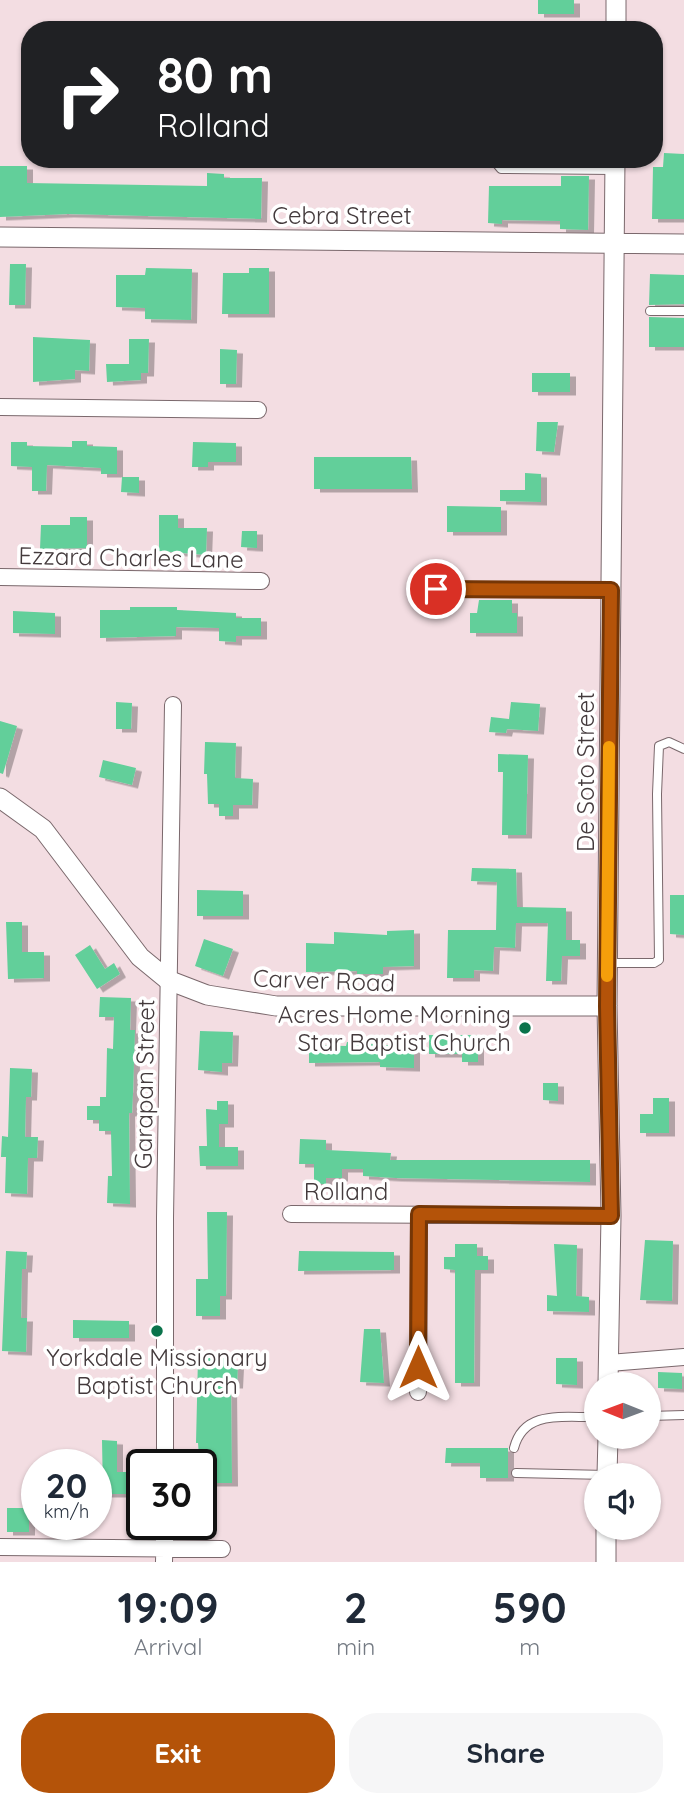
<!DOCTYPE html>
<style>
:root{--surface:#fff;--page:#f6f6f7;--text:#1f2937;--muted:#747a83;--accent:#b45309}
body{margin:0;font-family:Quicksand,sans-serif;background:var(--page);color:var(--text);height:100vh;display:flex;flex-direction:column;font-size:26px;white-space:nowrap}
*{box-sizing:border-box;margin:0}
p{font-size:23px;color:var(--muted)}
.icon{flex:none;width:38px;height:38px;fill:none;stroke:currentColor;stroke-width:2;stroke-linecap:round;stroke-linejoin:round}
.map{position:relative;height:1562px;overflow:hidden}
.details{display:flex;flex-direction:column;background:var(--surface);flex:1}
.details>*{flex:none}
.hud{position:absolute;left:21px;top:21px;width:642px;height:147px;border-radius:28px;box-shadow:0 2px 5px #0004;background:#202124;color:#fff;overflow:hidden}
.needle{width:46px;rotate:271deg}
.tools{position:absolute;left:584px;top:1372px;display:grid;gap:14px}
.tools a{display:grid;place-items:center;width:77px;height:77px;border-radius:50%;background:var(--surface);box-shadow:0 2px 5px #0004;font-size:35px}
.speed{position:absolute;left:21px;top:1449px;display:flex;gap:14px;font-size:35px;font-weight:700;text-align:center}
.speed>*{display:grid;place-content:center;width:91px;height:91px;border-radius:50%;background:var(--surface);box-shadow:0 2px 5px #0004;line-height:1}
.speed small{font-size:18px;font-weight:400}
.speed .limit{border:4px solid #111;border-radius:10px;background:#fff;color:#111}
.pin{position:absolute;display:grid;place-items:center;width:60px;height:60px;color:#fff;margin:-30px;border:4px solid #fff;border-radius:50%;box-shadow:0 2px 7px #0007}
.me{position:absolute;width:77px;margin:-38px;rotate:0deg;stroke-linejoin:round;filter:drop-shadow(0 0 5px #0008)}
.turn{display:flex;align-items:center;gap:24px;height:147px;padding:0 21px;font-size:32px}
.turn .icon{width:91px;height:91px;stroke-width:2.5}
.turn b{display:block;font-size:49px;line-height:60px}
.eta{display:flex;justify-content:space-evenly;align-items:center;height:119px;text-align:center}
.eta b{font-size:42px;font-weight:800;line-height:49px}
.action{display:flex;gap:14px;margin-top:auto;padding:14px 21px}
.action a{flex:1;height:80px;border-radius:28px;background:var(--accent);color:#fff;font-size:28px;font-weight:800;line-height:80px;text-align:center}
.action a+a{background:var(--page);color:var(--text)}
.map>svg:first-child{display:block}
.building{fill:#62cf9a;filter:url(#shadow)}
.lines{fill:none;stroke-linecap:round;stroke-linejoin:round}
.service-casing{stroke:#7a686c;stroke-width:10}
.minor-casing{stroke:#7a686c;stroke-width:18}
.tertiary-casing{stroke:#7a686c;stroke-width:21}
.service{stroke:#fff;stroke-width:8}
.minor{stroke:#fff;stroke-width:16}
.tertiary{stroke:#fff;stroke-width:19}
.route-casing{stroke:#753606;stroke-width:18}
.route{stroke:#b45309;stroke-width:12}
.slow{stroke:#f59e0b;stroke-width:12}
.poi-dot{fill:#0a734b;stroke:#fff;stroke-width:2.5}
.labels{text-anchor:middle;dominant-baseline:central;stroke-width:7;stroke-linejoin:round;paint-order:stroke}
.street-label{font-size:24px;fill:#433a3c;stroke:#fff}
.poi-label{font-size:24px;fill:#433a3c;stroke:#fff;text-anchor:end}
</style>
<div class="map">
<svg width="684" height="1562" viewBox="0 0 684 1562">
<defs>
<filter id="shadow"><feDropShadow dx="6" dy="3.5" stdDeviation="0" flood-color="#0004"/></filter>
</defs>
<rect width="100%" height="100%" fill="#f3dde2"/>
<!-- building -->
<path class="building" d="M538,0H574V14H538Z
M664,153L684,154V219H652L653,167H663Z
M0,166H27V183L207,186V173L224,174V178H262L261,219L68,214L0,217Z
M561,176H589L588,230L560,229V221L502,220V224L488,223L489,186H561Z
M10,264H26L25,305H9Z
M146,268L192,269L191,320L145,319V308L116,307V275H145Z
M249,268H269V314H222L223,273H249Z
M650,274L684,275V304L649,305Z
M649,317L684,318V347H649Z
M33,337L90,340L89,371L75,370V379L33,382Z
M129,339H149L148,373H141V380L107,382L106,364H129Z
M220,349L237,350L236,384H220Z
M532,373H570V392H532Z
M537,422H558L554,452L536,451Z
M72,441H87V446L117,447V474H101V468L47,465L46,491H32V467L11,466V442H27V446L72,447Z
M193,442L236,443V462H208V467H192Z
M314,457H411L412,489H314Z
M525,473L541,474V502L500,501V490H525Z
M122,477H139V493L121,492Z
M447,506L501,507V532H447Z
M159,515H178V528H207L206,555L159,551Z
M70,517H87V548L40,549L41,525H70Z
M242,531H257V548L241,547Z
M479,600H512V613H517V633H470V613H477Z
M130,607H177V610L236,613V618H261V636H236V642L219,641V628L176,627V636L100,638V610H130Z
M13,611L55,613V634L13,633Z
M116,702L132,703L131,729H116Z
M511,702L540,704L538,731L507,729L506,733L489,732L491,717L509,719Z
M0,721L17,726L3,774L0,773Z
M205,742L236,743L235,778L253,779L252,805H233V816H219V804H208L207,774H204Z
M498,754L528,755L526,835H502L503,772H498Z
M103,760L136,768L132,785L99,777Z
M472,868L516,869L517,907L566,908V940H580V956H562L561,981H546L548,923H516L515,948L494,947L493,971L474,970V978H447L448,930H496L497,882L471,881Z
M197,890L243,891V916H197Z
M670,895H684V935L670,934Z
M6,922H22V952H44V978L8,979Z
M414,930V966L383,967V974H357V971L306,972V943L334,944V932L387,935V931Z
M204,939L233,949L223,976L195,966Z
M90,945L105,969L114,963L120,974L97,989L75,955Z
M100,997L131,998L130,1030H135L133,1093L132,1113H129L130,1204L107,1203L108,1176H112L111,1131H99V1120H87V1106H100V1097H106L107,1048L113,1049L114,1017H99Z
M200,1031L233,1032L232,1063H222V1072L198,1070Z
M429,1035H478V1062H462V1054H429Z
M347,1042L414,1047V1068L380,1067V1062L309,1063V1045L346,1046Z
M10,1068L32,1069L31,1097H26L25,1137H38L37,1158H28L27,1194L5,1193L6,1157H1L2,1136L8,1137Z
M543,1083H558V1101L543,1100Z
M653,1098H669V1133H640V1114H653Z
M217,1101H228V1124H219V1147H238V1166H200L199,1146H207L206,1109L217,1110Z
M300,1139L326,1140V1150L391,1153L390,1160H590V1182L396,1178L363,1176V1169H342V1178H326V1184H314V1164H299Z
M207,1212H227L226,1296H220V1316H196V1279H208Z
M645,1240L673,1241L672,1301L640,1300Z
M455,1244H477V1256H488V1270H475L474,1383H455V1270L444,1269V1257H455Z
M554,1244L577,1245L576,1296L589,1297V1312L547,1311V1295L557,1296Z
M6,1251L27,1252L26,1269H22L21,1318H27L26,1352L2,1351Z
M299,1251L394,1252V1270L298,1271Z
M73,1320L129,1321V1338H73Z
M364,1329H380L384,1383L360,1382Z
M198,1357H226V1365H238L237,1385H231L232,1483H201L198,1443H196Z
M556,1358H577V1385L556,1384Z
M658,1372L682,1373V1389L658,1388Z
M102,1440L117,1441V1472H128V1494H103Z
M446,1448H508V1478H480V1463H445Z
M7,1508H29V1532H7Z"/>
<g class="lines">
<!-- service casing -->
<g class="service-casing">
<path id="service" d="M496,163L501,169L615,170
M650,311H684
M436,589L611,590
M608,963H654L659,960L657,794L659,746L669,742L684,749
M649,1416L684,1415
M514,1448C524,1409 564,1418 597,1417
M516,1473L607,1475"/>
</g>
<!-- minor casing -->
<g class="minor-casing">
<path id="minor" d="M0,407L258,410
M0,577L261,581
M291,1214L611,1216
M609,1363L684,1357
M418,1392L419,1214
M165,1465V1218L173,705
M0,1547L222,1549
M164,1562L165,1524"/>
</g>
<!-- tertiary casing -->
<g class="tertiary-casing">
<path id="tertiary" d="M616,30V0
M0,237L684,244
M0,798L43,829L140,957L168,980L207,995L276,1006H607
M608,1384L611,1216L607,1006L615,159
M607,1475L608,1437
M606,1562V1528"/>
</g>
<!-- service -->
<use href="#service" class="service"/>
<!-- minor -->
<use href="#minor" class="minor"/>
<!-- tertiary -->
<use href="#tertiary" class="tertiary"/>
</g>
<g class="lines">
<!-- route casing -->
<g class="route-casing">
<path id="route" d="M418,1367L419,1214L611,1216L607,1006L611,590L436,589"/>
</g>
<!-- route -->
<use href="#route" class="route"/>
<!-- slow -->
<path class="slow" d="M607,976L609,747"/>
</g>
<!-- markers -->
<g class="poi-dot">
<circle cx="525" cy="1028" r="7"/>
<circle cx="157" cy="1331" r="7"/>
</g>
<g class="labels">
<!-- street labels -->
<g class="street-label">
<text x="342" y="215">Cebra Street</text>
<text transform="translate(131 557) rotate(1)">Ezzard Charles Lane</text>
<text transform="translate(585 772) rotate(-90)">De Soto Street</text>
<text transform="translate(324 980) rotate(2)">Carver Road</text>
<text transform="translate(144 1084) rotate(-89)">Garapan Street</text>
<text x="346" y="1191">Rolland</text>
</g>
<!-- poi labels -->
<g class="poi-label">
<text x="511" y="1014">Acres Home Morning<tspan x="511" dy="28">Star Baptist Church</tspan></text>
<text x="157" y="1357" text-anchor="middle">Yorkdale Missionary<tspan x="157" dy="28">Baptist Church</tspan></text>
</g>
</g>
</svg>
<div class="tools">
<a><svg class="needle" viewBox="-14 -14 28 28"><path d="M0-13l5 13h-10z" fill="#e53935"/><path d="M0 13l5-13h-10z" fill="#747a83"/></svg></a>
<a><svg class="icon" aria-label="sound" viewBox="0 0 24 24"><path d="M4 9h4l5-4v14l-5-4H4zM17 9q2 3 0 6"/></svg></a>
</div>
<div class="speed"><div>20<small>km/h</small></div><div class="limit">30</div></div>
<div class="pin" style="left:436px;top:589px;background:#d93025"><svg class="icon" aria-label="arrive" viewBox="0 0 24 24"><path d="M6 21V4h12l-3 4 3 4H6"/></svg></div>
<svg class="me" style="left:418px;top:1367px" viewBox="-20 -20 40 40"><path d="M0-17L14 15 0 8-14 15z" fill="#b45309" stroke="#fff" stroke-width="4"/></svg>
<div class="hud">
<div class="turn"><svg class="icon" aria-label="right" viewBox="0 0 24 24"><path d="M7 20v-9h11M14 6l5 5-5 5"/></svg><div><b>80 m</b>Rolland</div></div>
</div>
</div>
<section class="details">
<div class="eta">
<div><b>19:09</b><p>Arrival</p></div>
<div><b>2</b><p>min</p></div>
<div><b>590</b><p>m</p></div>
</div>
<div class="action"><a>Exit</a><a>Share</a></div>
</section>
